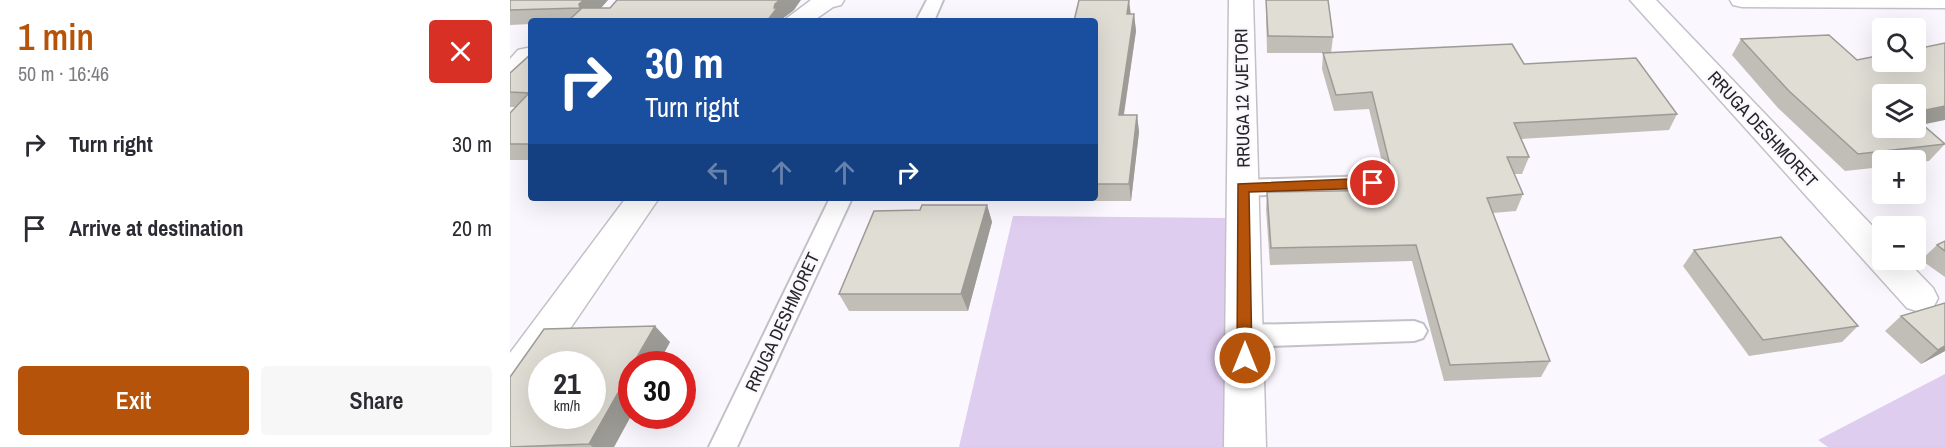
<!DOCTYPE html>
<meta charset="utf-8">
<style>
:root{--surface:#fff;--page:#f7f7f7;--text:#2b2b33;--muted:#7c7c81;--accent:#b45309}
body{margin:0;font-family:"Archivo Narrow",sans-serif;background:var(--page);color:var(--text);height:100vh;display:flex;flex-direction:column;font-size:22px;white-space:nowrap}
*{box-sizing:border-box;margin:0}
p{font-size:20px;color:var(--muted)}
.icon{flex:none;width:33px;height:33px;fill:none;stroke:currentColor;stroke-width:2;stroke-linecap:round;stroke-linejoin:round}
.map{position:relative;flex:1;overflow:hidden}
.panel{display:flex;flex-direction:column;background:var(--surface);width:510px}
.panel>*{flex:none}
.guide{position:absolute;left:18px;top:18px;width:570px;height:183px;border-radius:6px;box-shadow:0 6px 24px #0002;background:#1a4fa0;color:#fff;overflow:hidden}
.controls{position:absolute;left:1362px;top:18px;display:grid;gap:12px}
.controls a{display:grid;place-items:center;width:54px;height:54px;border-radius:6px;background:var(--surface);box-shadow:0 6px 24px #0002;font-size:30px}
.speed{position:absolute;left:18px;top:351px;display:flex;gap:12px;font-size:30px;font-weight:700;text-align:center}
.speed>*{display:grid;place-content:center;width:78px;height:78px;border-radius:50%;background:var(--surface);box-shadow:0 6px 24px #0002;line-height:1}
.speed small{font-size:15px;font-weight:400}
.speed .limit{border:9px solid #d22;background:#fff;color:#111}
.pin{position:absolute;display:grid;place-items:center;width:51px;height:51px;color:#fff;margin:-26px;border:3px solid #fff;border-radius:50%;box-shadow:0 2px 6px #0007}
.me{position:absolute;width:66px;margin:-33px;rotate:0deg;stroke-linejoin:round;filter:drop-shadow(0 0 4px #0008)}
.turn{display:flex;align-items:center;gap:21px;height:126px;padding:0 18px;font-size:27px}
.turn .icon{width:78px;height:78px;stroke-width:2.5}
.turn b{display:block;font-size:42px;line-height:51px}
.lanes{display:flex;align-items:center;height:57px;padding:0 18px;background:#0003;justify-content:center;gap:30px;direction:ltr}
.lanes .off{opacity:.35}
.round{display:grid;place-items:center;flex:none;width:63px;height:63px;border-radius:6px;background:var(--page)}
.summary{display:flex;align-items:center;justify-content:space-between;height:102px;padding:0 18px}
h1{font-size:36px;font-weight:600;line-height:45px;color:var(--accent)}
.button{display:flex;gap:12px;margin-top:auto;padding:12px 18px}
.button a{flex:1;height:69px;border-radius:6px;background:var(--accent);color:#fff;font-size:24px;font-weight:600;line-height:69px;text-align:center}
.button a+a{background:var(--page);color:var(--text)}
ul{padding:0;list-style:none}
li{display:flex;align-items:center;gap:18px;height:84px;padding:0 18px}
li div{flex:1}
li b{display:block;font-size:22px}
li em{font-style:normal}
main{display:flex;flex:1;min-height:0}
.map>svg:first-child{display:block}
.green{fill:#dfcdef}
.lines{fill:none;stroke-linecap:round;stroke-linejoin:round}
.lane-casing{stroke:#c4c0c8;stroke-width:4}
.street-casing{stroke:#c4c0c8;stroke-width:3}
.lane{fill:#fff;fill-rule:evenodd}
.street{fill:#fff;fill-rule:evenodd}
.wall{fill:#c1beb7}
.shaded-wall{fill:#9d9b95}
.building{fill:#e0ddd5;stroke:#9d9b95;stroke-width:1.5;fill-rule:evenodd}
.route{fill:#b45309;stroke:#753606;stroke-width:1.5}
.labels{text-anchor:middle;dominant-baseline:central;stroke-width:4.5;stroke-linejoin:round;paint-order:stroke}
.street-label{font-size:18px;fill:#262528;stroke:#fbf7fe}
</style>
<main>
<section class="panel">
<div class="summary"><div><h1>1 min</h1><p>50 m · 16:46</p></div><a class="round" style="background:#d93025;color:#fff"><svg class="icon" aria-label="close" viewBox="0 0 24 24"><path d="M6 6l12 12M18 6L6 18"/></svg></a></div>
<ul>
<li><svg class="icon" aria-label="right" viewBox="0 0 24 24"><path d="M7 20v-9h11M14 6l5 5-5 5"/></svg><div><b>Turn right</b></div><em>30 m</em></li>
<li><svg class="icon" aria-label="arrive" viewBox="0 0 24 24"><path d="M6 21V4h12l-3 4 3 4H6"/></svg><div><b>Arrive at destination</b></div><em>20 m</em></li>
</ul>
<div class="button"><a>Exit</a><a>Share</a></div>
</section>
<div class="map">
<svg width="1435" height="447" viewBox="0 0 1435 447">
<rect width="100%" height="100%" fill="#fbf7fe"/>
<!-- green -->
<path class="green" d="M503,216L718,218V447H449Z
M1435,374V447H1318L1308,440Z"/>
<g class="lines">
<!-- lane casing -->
<g class="lane-casing">
<path id="lane" d="M417,0H433L424,21H406Z
M863,176L871,178L874,183L871,188L863,190L733,196L725,193L722,188L725,183L733,180Z
M320,198H342L227,447H199Z
M904,321L913,324L917,331L913,338L904,341L734,347L725,343L721,336L725,329L734,325Z"/>
</g>
<!-- street casing -->
<g class="street-casing">
<path id="street" d="M301,0H334L331,5L323,7L303,21H273Z
M719,0H743L756,447H714Z
M1120,0H1146L1372,236V260H1396L1423,288L1428,298L1423,308L1410,312L1397,308Z
M1220,0H1435V8L1232,7L1223,5Z
M17,48L21,49C21,66 19,79 0,84V59L8,50Z
M116,198H149L36,364H32C32,381 14,396 0,401V353Z"/>
</g>
<!-- lane -->
<use href="#lane" class="lane"/>
<!-- street -->
<use href="#street" class="street"/>
</g>
<!-- wall -->
<path class="wall" d="M0,0H98L91,8L284,10L272,19L273,21H21V24L0,25Z
M756,0L823,37L821,53L1014,64L1167,114L1159,130L1011,139L1019,157L1012,174H1004L1013,194L1006,211L983,213L1040,361L1031,377L934,381L902,261L760,265L756,209L757,192L879,190L859,109L824,111L812,69L813,53H757L756,13Z
M621,14H624L626,31L614,115H627L629,132L621,201H536V198H585V21Z
M1231,39L1412,125L1435,144L1419,161L1406,163V160H1372V167L1335,171L1268,108L1222,55Z
M21,54V160H0V113L5,107H0V73Z
M477,205L482,222L458,311H339L329,294L410,210Z
M1435,241V277L1411,260L1427,245Z
M1184,250L1348,326L1332,342L1239,356L1173,266Z
M1435,303V351L1411,364L1375,331L1391,316Z
M160,342L148,364H122V414L104,447H0V377Z"/>
<!-- shaded-wall -->
<path class="shaded-wall" d="M74,0H98L79,21L70,8L69,4Z
M270,0H291L284,10L272,19L273,21H257L264,8L265,4Z
M619,0L621,16L617,14Z
M624,14L626,31L611,132L609,115Z
M1435,106V120L1406,126V112Z
M627,115L629,132L621,201L619,184Z
M477,205L482,222L458,311L451,294Z
M145,326L160,342L148,364H123Z
M1435,346V351L1411,364L1428,350Z
M122,368V414L104,447H83L79,444Z"/>
<!-- building -->
<path class="building" d="M0,0H74L69,4L70,8L0,10Z
M107,0H270L265,4L264,8H267L257,21H58L72,8H100Z
M569,0H619L617,14H624L609,115H627L619,184H585V21H564Z
M756,0H818L823,37L758,36Z
M1319,35L1347,60L1372,55V62H1406V49L1435,43V106L1406,112V94H1372V128H1406V119L1435,144L1348,154L1279,91L1231,39Z
M1002,44L1014,64L1126,58L1167,114L1004,123L1019,157H997L1013,194L977,198L1040,361L940,365L906,245L761,248L757,192L886,190L862,92L826,95L813,53Z
M21,54V144H0V113L19,93L0,92V73Z
M412,205H477L451,294H329L364,211L410,210Z
M1271,237L1348,326L1253,340L1184,250Z
M1435,241V251L1427,245Z
M1435,303V346L1428,350L1391,316Z
M145,326L123,364H122V368L79,444L0,447V377L34,329ZM32,364H82V416H32Z"/>
<!-- route -->
<path class="route" d="M863,178L869,183L863,188L739,192L742,358L740,363H729L727,358L728,184Z"/>
<g class="labels">
<!-- street labels -->
<g class="street-label">
<text transform="translate(732 98) rotate(-91)">RRUGA 12 VJETORI</text>
<text transform="translate(1253 129) rotate(47)">RRUGA DESHMORET</text>
<text transform="translate(272 322) rotate(-65)">RRUGA DESHMORET</text>
</g>
</g>
</svg>
<div class="controls">
<a><svg class="icon" aria-label="search" viewBox="0 0 24 24"><circle cx="10" cy="10" r="6"/><path d="M15 15l6 6"/></svg></a>
<a><svg class="icon" aria-label="layers" viewBox="0 0 24 24"><path d="M12 4l9 5-9 5-9-5zM3 14l9 5 9-5"/></svg></a>
<a>+</a>
<a>−</a>
</div>
<div class="speed"><div>21<small>km/h</small></div><div class="limit">30</div></div>
<div class="pin" style="left:863px;top:183px;background:#d93025"><svg class="icon" aria-label="arrive" viewBox="0 0 24 24"><path d="M6 21V4h12l-3 4 3 4H6"/></svg></div>
<svg class="me" style="left:735px;top:358px" viewBox="-20 -20 40 40"><circle r="17" fill="#b45309" stroke="#fff" stroke-width="3"/><path d="M0-11L8 9 0 5-8 9z" fill="#fff"/></svg>
<div class="guide">
<div class="turn"><svg class="icon" aria-label="right" viewBox="0 0 24 24"><path d="M7 20v-9h11M14 6l5 5-5 5"/></svg><div><b>30 m</b>Turn right</div></div>
<div class="lanes"><svg class="icon off" aria-label="left" viewBox="0 0 24 24"><path d="M17 20v-9H6M10 6l-5 5 5 5"/></svg><svg class="icon off" aria-label="ahead" viewBox="0 0 24 24"><path d="M12 20V5M6 11l6-6 6 6"/></svg><svg class="icon off" aria-label="ahead" viewBox="0 0 24 24"><path d="M12 20V5M6 11l6-6 6 6"/></svg><svg class="icon" aria-label="right" viewBox="0 0 24 24"><path d="M7 20v-9h11M14 6l5 5-5 5"/></svg></div>
</div>
</div>
</main>
